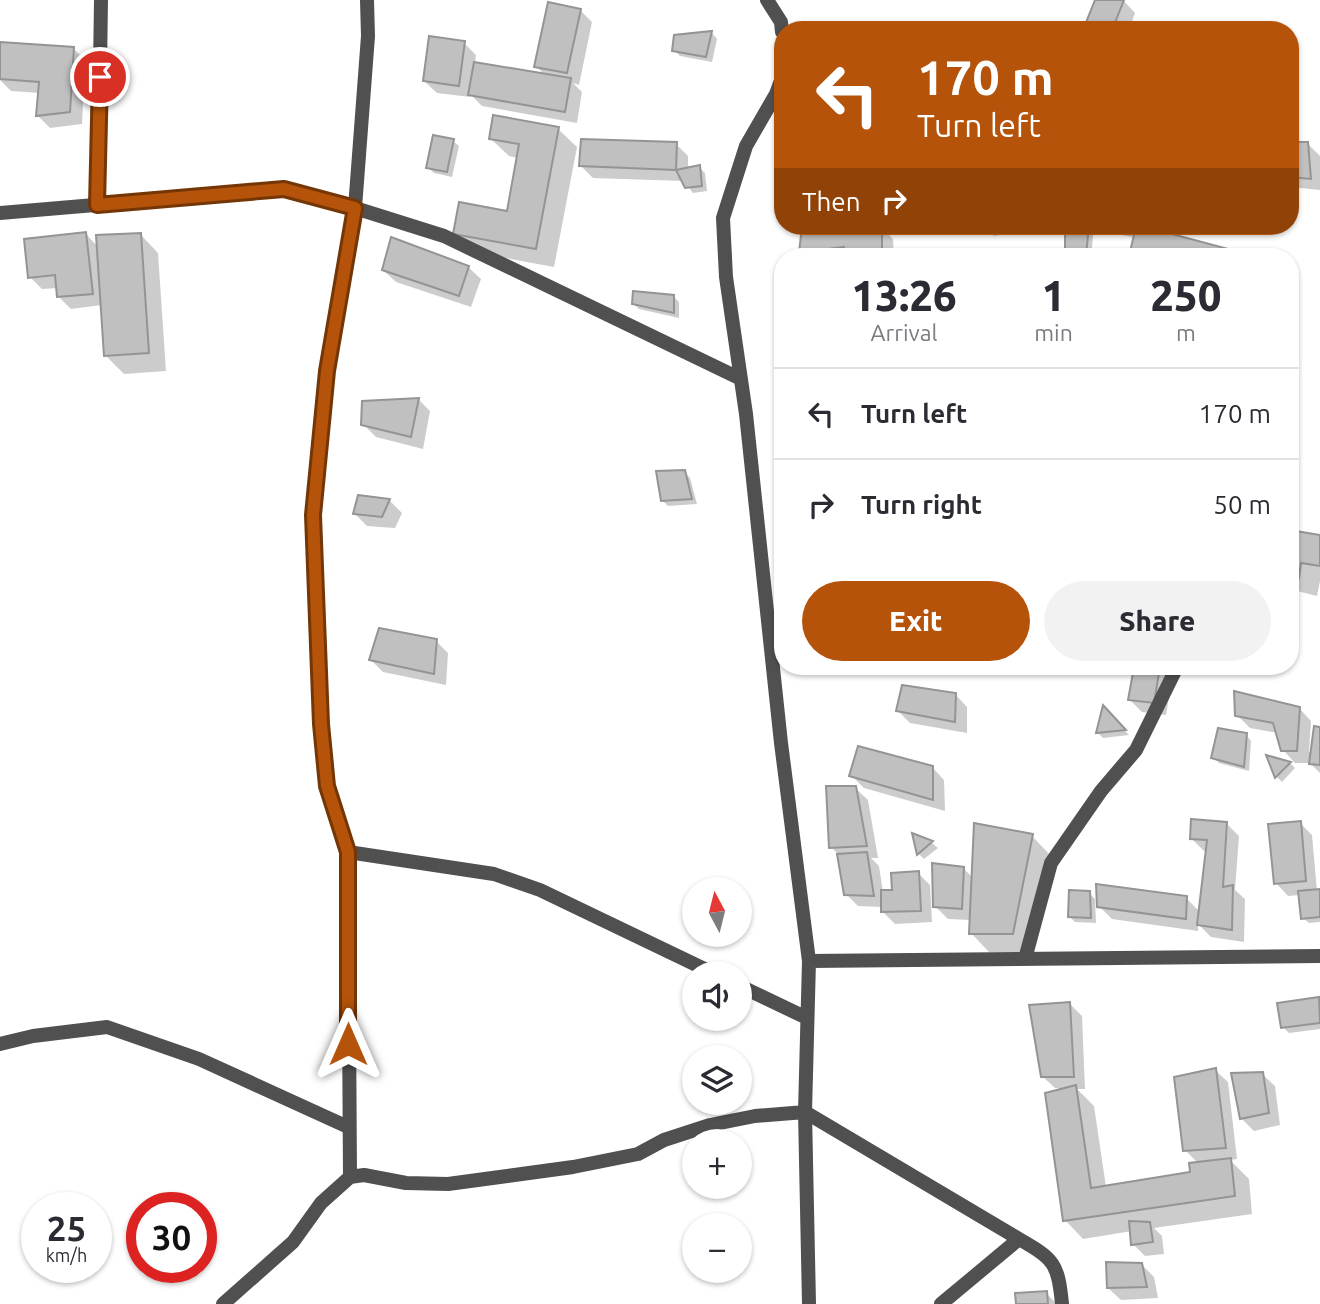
<!DOCTYPE html>
<meta charset="utf-8">
<style>
:root{--surface:#fff;--page:#f2f2f3;--text:#2b2b33;--muted:#7c7c81;--line:#e1e1e2;--accent:#b45309}
body{margin:0;font-family:Ubuntu,sans-serif;background:var(--page);color:var(--text);height:100vh;display:flex;flex-direction:column;font-size:26px;white-space:nowrap}
*{box-sizing:border-box;margin:0}
p{font-size:23px;color:var(--muted)}
.icon{flex:none;width:38px;height:38px;fill:none;stroke:currentColor;stroke-width:2;stroke-linecap:round;stroke-linejoin:round}
.map{position:relative;flex:1;overflow:hidden}
.details{position:absolute;left:774px;top:248px;width:525px;height:427px;display:flex;flex-direction:column;background:var(--surface);border-radius:28px;box-shadow:0 2px 5px #0004}
.details>*{flex:none}
.guide{position:absolute;left:774px;top:21px;width:525px;height:214px;border-radius:28px;box-shadow:0 2px 5px #0004;background:#b45309;color:#fff;overflow:hidden}
.needle{width:46px;rotate:353deg}
.controls{position:absolute;left:682px;top:877px;display:grid;gap:14px}
.controls a{display:grid;place-items:center;width:70px;height:70px;border-radius:50%;background:var(--surface);box-shadow:0 2px 5px #0004;font-size:35px}
.speed{position:absolute;left:21px;top:1192px;display:flex;gap:14px;font-size:35px;font-weight:700;text-align:center}
.speed>*{display:grid;place-content:center;width:91px;height:91px;border-radius:50%;background:var(--surface);box-shadow:0 2px 5px #0004;line-height:1}
.speed small{font-size:18px;font-weight:400}
.speed .limit{border:10px solid #d22;background:#fff;color:#111}
.pin{position:absolute;display:grid;place-items:center;width:60px;height:60px;color:#fff;margin:-30px;border:4px solid #fff;border-radius:50%;box-shadow:0 2px 7px #0007}
.me{position:absolute;width:77px;margin:-38px;rotate:0deg;stroke-linejoin:round;filter:drop-shadow(0 0 5px #0008)}
.turn{display:flex;align-items:center;gap:24px;height:147px;padding:0 28px;font-size:32px}
.turn .icon{width:91px;height:91px;stroke-width:2.5}
.turn b{display:block;font-size:49px;line-height:60px}
.then{display:flex;align-items:center;height:66px;padding:0 28px;background:#0003;gap:14px;font-size:26px}
.eta{display:flex;justify-content:space-evenly;align-items:center;height:119px;text-align:center}
.eta b{font-size:42px;font-weight:800;line-height:49px}
.primary-button{display:flex;gap:14px;margin-top:auto;padding:14px 28px}
.primary-button a{flex:1;height:80px;border-radius:42px;background:var(--accent);color:#fff;font-size:28px;font-weight:800;line-height:80px;text-align:center}
.primary-button a+a{background:var(--page);color:var(--text)}
ul{padding:0;list-style:none}
li{display:flex;align-items:center;gap:21px;height:91px;padding:0 28px;border-top:2px solid var(--line)}
li div{flex:1}
li b{display:block;font-size:26px}
li em{font-style:normal}
.map>svg:first-child{display:block}
.shadow{fill:#0003}
.building{fill:#c0c0c0;stroke:#949494;stroke-width:2}
.lines{fill:none;stroke-linecap:round;stroke-linejoin:round}
.street{stroke:#505050;stroke-width:14}
.route-casing{stroke:#753606;stroke-width:18}
.route{stroke:#b45309;stroke-width:12}
</style>
<div class="map">
<svg width="1320" height="1304" viewBox="0 0 1320 1304">
<rect width="100%" height="100%" fill="#fff"/>
<!-- shadow -->
<path class="shadow" d="M1097,0H1123L1135,13L1129,30H1085Z
M580,10L592,22L579,85L573,83L582,92L577,123L482,106L471,95L470,97L437,93L424,81L464,43L476,55L475,64L546,76L536,66Z
M712,33L717,39L712,62L680,56L674,50L675,37Z
M0,44L73,48L85,60L82,124L50,128L38,116L40,93L11,91L0,80Z
M558,129L577,147L554,267L474,252L455,234L508,213L518,158L509,156L490,138Z
M453,141L459,146L452,177L434,173L428,167Z
M1307,143L1320,156V190L1290,187V144Z
M676,144L688,156V169L699,167L705,173L707,191L693,193L684,181L593,178L581,166Z
M804,226L881,227L893,239L894,257H806L801,252Z
M983,226H1015V232L994,236Z
M1066,226H1094L1091,257L1072,255L1066,250Z
M1101,226H1135L1136,227L1132,237L1106,232Z
M1138,226L1251,257H1138L1132,251Z
M86,234L98,247L140,234L158,253L166,371L124,374L106,356L102,305L71,309L59,297L58,288L42,289L30,277Z
M468,267L481,279L471,307L396,282L383,270Z
M674,297L679,302V318L639,309L633,303Z
M418,399L430,411L423,449L376,437L363,424Z
M684,472L690,478L697,504L668,506L662,500Z
M359,497L390,501L402,513L395,528L367,526L355,514Z
M1290,532L1320,536V581L1317,596L1297,591L1290,583Z
M436,641L448,653L446,685L383,672L371,660Z
M849,667H873V671L852,670Z
M1136,667H1168L1173,672L1166,715L1142,712L1130,700Z
M955,694L967,707V733L910,723L898,711Z
M1104,708L1129,735L1103,738L1098,733Z
M1299,708L1311,721L1309,752H1312L1320,729V773L1310,763H1295L1283,750L1278,733L1250,728L1237,715Z
M1246,735L1251,741L1249,771L1219,763L1213,757Z
M1269,757L1290,763L1295,768L1282,782L1277,777Z
M932,767L944,780L945,811L864,788L851,775Z
M855,788L868,800L878,858H871L879,866L883,892H894L918,873L930,885L932,922L895,924L883,912V907L858,906L846,894L839,855L831,847Z
M1300,823L1312,835L1317,891H1320V922L1309,923L1303,918L1300,895L1288,896L1276,883Z
M1227,824L1239,836L1235,890L1245,899L1244,942L1211,937L1198,924V931L1112,919L1099,906L1186,898L1200,912L1207,851H1204L1192,839Z
M914,836L932,843L938,848L924,859L919,854Z
M1032,836L1050,855L1032,952H989L971,933V920L948,919L935,906L964,869L973,878Z
M1089,893L1095,899L1096,923L1075,922L1069,916Z
M1318,999L1320,1001V1029L1289,1033L1283,1027Z
M1069,1003L1082,1016L1085,1089H1077L1094,1106L1106,1187L1192,1174L1199,1164L1185,1150L1215,1070L1228,1082L1237,1159L1230,1160L1249,1179L1252,1214L1154,1228L1162,1236L1164,1254L1145,1256L1133,1244L1132,1231L1083,1239L1065,1220V1089L1055,1088L1042,1076Z
M1262,1074L1275,1086L1280,1125L1254,1131L1241,1118Z
M1141,1264L1154,1277L1158,1298L1121,1300L1108,1288Z
M1046,1293L1057,1304H1017Z"/>
<!-- building -->
<path class="building" d="M1095,0H1124L1112,30H1083Z
M548,2L581,9L567,73L534,67Z
M712,31L706,57L672,51L674,35Z
M429,36L465,41L459,86L423,81Z
M0,42L74,47L70,112L36,116L39,82L0,79Z
M474,62L571,78L565,112L468,95Z
M493,115L559,127L536,249L453,234L459,202L507,211L519,144L489,139Z
M433,135L454,139L447,172L426,168Z
M581,139L677,142L676,170L579,166Z
M1290,142H1308L1311,179L1290,177Z
M700,165L702,186L685,188L676,170Z
M802,226H882V257H845L844,247L799,253Z
M1065,226H1089L1086,255L1065,250Z
M1136,226H1142L1258,257H1157L1130,252Z
M86,232L93,294L57,297L55,275L28,278L24,239Z
M141,233L149,353L104,356L96,235Z
M391,237L469,266L459,296L382,270Z
M1095,250H1126L1125,257H1094Z
M633,291L674,295V313L632,304Z
M419,398L411,437L361,425L362,401Z
M685,470L692,499L661,501L656,471Z
M358,495L390,499L382,517L353,514Z
M1290,530L1320,535V566L1301,563L1299,578L1290,576Z
M379,628L437,639L434,674L369,660Z
M1134,667H1160L1154,703L1128,700Z
M902,685L956,693L955,722L896,711Z
M1234,691L1300,707L1297,751H1281L1273,723L1235,716Z
M1103,705L1126,730L1096,733Z
M1314,726L1320,727V765L1309,764Z
M1218,728L1247,733L1244,767L1211,758Z
M858,746L933,766V800L849,776Z
M1266,755L1291,762L1275,778Z
M826,786H856L867,846L829,848Z
M1191,819L1227,822L1223,887L1233,885L1232,930L1197,925L1207,840L1190,839Z
M1301,821L1306,881L1274,884L1268,824Z
M974,823L1033,834L1013,934H969Z
M912,833L933,841L917,855Z
M867,852L874,896L844,895L837,854Z
M932,863L964,867L962,909L933,907Z
M919,871L921,911L881,912V890H892L891,873Z
M1096,884L1187,896L1186,919L1097,907Z
M1320,889V917L1301,919L1298,891Z
M1069,890L1090,891L1091,918L1068,917Z
M1319,997L1320,1023L1281,1028L1277,1003Z
M1070,1002L1074,1077H1041L1029,1005Z
M1216,1068L1226,1148L1183,1151L1174,1077Z
M1263,1072L1269,1113L1240,1119L1231,1073Z
M1076,1085L1091,1188L1190,1172L1189,1163L1231,1158L1235,1196L1063,1221L1045,1093Z
M1129,1221L1150,1222L1153,1242L1131,1245Z
M1106,1262L1142,1263L1147,1287L1107,1288Z
M1047,1291L1048,1304H1016L1015,1293Z"/>
<g class="lines">
<!-- street -->
<path class="street" d="M767,0L781,22L782,32
M782,78L776,94L746,146L723,218L726,277L746,414L781,743L809,961L805,1112L809,1304
M98,206L101,0
M0,213L284,189L355,208L444,236L741,379
M348,852L494,874L540,890L713,973
M1025,959L1051,863L1101,791L1136,750L1177,667
M809,961L1320,956
M740,986L807,1018
M0,1044L33,1036L107,1027L199,1059L348,1127
M350,1177L348,852L327,786L321,724L313,515L327,371L355,208L368,36L367,0
M223,1304L293,1242L321,1203L350,1177L364,1175L406,1183L448,1184L573,1167L638,1154L664,1140L710,1125L755,1116L805,1112L1019,1239
M941,1304L1019,1239C1054,1259 1058,1263 1062,1304"/>
</g>
<g class="lines">
<!-- route casing -->
<g class="route-casing">
<path id="route" d="M100,77L97,205L284,189L355,208L327,371L313,515L321,724L327,786L348,852V1044"/>
</g>
<!-- route -->
<use href="#route" class="route"/>
</g>
</svg>
<div class="controls">
<a><svg class="needle" viewBox="-14 -14 28 28"><path d="M0-13l5 13h-10z" fill="#e53935"/><path d="M0 13l5-13h-10z" fill="#7c7c81"/></svg></a>
<a><svg class="icon" aria-label="sound" viewBox="0 0 24 24"><path d="M4 9h4l5-4v14l-5-4H4zM17 9q2 3 0 6"/></svg></a>
<a><svg class="icon" aria-label="layers" viewBox="0 0 24 24"><path d="M12 4l9 5-9 5-9-5zM3 14l9 5 9-5"/></svg></a>
<a>+</a>
<a>−</a>
</div>
<div class="speed"><div>25<small>km/h</small></div><div class="limit">30</div></div>
<div class="pin" style="left:100px;top:77px;background:#d93025"><svg class="icon" aria-label="arrive" viewBox="0 0 24 24"><path d="M6 21V4h12l-3 4 3 4H6"/></svg></div>
<svg class="me" style="left:348px;top:1044px" viewBox="-20 -20 40 40"><path d="M0-17L14 15 0 8-14 15z" fill="#b45309" stroke="#fff" stroke-width="4"/></svg>
<div class="guide">
<div class="turn"><svg class="icon" aria-label="left" viewBox="0 0 24 24"><path d="M17 20v-9H6M10 6l-5 5 5 5"/></svg><div><b>170 m</b>Turn left</div></div>
<div class="then">Then<svg class="icon" aria-label="right" viewBox="0 0 24 24"><path d="M7 20v-9h11M14 6l5 5-5 5"/></svg></div>
</div>
<section class="details">
<div class="eta">
<div><b>13:26</b><p>Arrival</p></div>
<div><b>1</b><p>min</p></div>
<div><b>250</b><p>m</p></div>
</div>
<ul>
<li><svg class="icon" aria-label="left" viewBox="0 0 24 24"><path d="M17 20v-9H6M10 6l-5 5 5 5"/></svg><div><b>Turn left</b></div><em>170 m</em></li>
<li><svg class="icon" aria-label="right" viewBox="0 0 24 24"><path d="M7 20v-9h11M14 6l5 5-5 5"/></svg><div><b>Turn right</b></div><em>50 m</em></li>
</ul>
<div class="primary-button"><a>Exit</a><a>Share</a></div>
</section>
</div>
